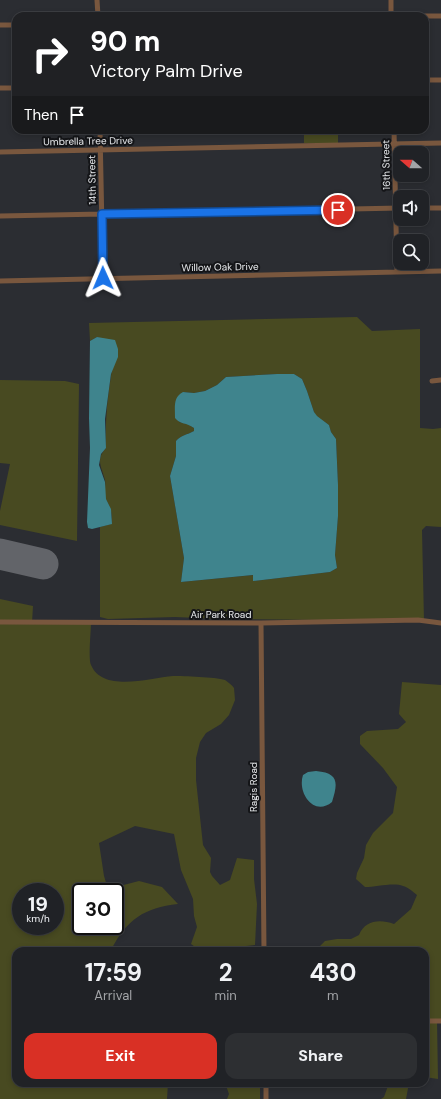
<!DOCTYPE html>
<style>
:root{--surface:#202226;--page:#2d2f32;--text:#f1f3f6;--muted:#a2a4a7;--line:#3d3f43;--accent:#d93025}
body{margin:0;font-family:"DM Sans",sans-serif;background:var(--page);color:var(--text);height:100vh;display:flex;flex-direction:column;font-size:15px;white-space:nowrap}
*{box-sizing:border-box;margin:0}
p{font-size:13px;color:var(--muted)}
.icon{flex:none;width:22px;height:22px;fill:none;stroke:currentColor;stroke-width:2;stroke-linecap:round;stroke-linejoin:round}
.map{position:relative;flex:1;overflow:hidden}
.details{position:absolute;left:12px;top:947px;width:417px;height:140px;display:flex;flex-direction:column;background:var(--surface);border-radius:12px;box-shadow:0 2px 6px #0003,0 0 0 1px var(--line)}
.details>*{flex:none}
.top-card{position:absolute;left:12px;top:12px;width:417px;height:122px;border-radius:12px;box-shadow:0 2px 6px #0003,0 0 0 1px var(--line);background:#202124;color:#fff;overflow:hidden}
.needle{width:26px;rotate:290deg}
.tools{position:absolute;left:393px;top:146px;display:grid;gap:8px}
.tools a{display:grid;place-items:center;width:36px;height:36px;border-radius:8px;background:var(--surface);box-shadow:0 2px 6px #0003,0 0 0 1px var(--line);font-size:20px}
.speed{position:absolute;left:12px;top:883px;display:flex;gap:8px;font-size:20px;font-weight:700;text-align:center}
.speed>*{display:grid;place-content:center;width:52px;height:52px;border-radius:50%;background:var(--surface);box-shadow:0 2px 6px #0003,0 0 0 1px var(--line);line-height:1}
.speed small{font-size:10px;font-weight:400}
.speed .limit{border:2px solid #111;border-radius:6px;background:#fff;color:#111}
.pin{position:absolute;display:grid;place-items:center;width:34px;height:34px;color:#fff;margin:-17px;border:2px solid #fff;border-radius:50%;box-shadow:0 1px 4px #0007}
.me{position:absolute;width:44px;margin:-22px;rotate:359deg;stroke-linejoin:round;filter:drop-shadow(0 0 3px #0008)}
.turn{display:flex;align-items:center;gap:14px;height:84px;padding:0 12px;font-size:18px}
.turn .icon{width:52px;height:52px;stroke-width:2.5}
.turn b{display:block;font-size:28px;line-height:34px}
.then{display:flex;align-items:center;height:38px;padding:0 12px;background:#0003;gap:8px;font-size:15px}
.eta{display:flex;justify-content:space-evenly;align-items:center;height:68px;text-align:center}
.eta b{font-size:24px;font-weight:700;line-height:28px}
.primary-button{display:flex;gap:8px;margin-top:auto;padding:8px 12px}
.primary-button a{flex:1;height:46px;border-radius:12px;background:var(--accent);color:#fff;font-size:16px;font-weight:700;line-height:46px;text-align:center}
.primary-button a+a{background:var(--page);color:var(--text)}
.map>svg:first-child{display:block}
.green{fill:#484a21;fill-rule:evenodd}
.water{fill:#3f848d}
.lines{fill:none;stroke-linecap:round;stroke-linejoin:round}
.runway{stroke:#626469;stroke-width:31}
.minor{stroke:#79573e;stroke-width:5}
.route-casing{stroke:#114b97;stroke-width:10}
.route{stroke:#1a73e8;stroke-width:7}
.labels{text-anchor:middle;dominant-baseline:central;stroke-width:4;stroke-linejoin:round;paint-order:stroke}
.street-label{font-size:10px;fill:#e9ebee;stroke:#141518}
</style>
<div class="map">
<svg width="441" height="1099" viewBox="0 0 441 1099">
<rect width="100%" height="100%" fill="#2b2d32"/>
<!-- green -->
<path class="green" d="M304,130H338V143H304Z
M357,317L372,331L420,329V428L433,429L441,428V527L426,526L422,530L424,621L221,619L175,617L108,619L100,617V527L111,524C112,519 112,513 110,508C109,504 106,501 105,497C104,491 106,486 105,480C102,467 95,460 106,448C105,424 107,400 111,376C112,366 118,360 118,349L97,337L90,341L89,323ZM277,374H294L302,379L307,391L314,412L316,416L329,425L331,432L336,439L338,485V516L335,555L337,568L330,572L254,581V575L181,582L184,558L170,476L176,456V441C181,435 187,435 194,431V428L188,424L179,422L183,392L194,393L205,391L217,385L226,377Z
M0,380L65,381L79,384L77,541L0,525V511L10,464L0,463Z
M0,599L33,606L32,623L91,622C91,631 88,659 91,665C103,693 150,678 173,676C184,676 215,677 225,680C228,682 232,685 234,688L235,700L229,715L221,724L206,733L200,742L196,758V780L203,845L211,858L210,872L212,876L220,885L230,880L237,858L254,860V879L257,904L255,945L201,951L191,944L197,927L194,916L193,899L181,870L174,834L135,826L99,843L104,876L108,889L139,881L162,887L178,904C144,908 127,919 111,950V951H16V1083H168L167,1099H0ZM21,892H55V926H21ZM81,892H115V926H81Z
M402,682L441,685V1019L437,1020L438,1079L425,1077V951H315L325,941L337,939H351L359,935C365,920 380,919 394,924L411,909L417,895C413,892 408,887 403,886C394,882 376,887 365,887L356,879L357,873L364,858L366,845L373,833L393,813L397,787L383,768L360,744V736L367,731L398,729L406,722L399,714Z
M225,1083H260V1099H227L229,1094Z
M389,1083H409L406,1099H381L384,1097Z"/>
<!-- water -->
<path class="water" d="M97,337L115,340L118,349V357L111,374L105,419L106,448L101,454L99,465L105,482L106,499L111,509L112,524L92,529L88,528L87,522L90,448L89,418L90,341Z
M277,374H294L302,379L307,391L314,412L317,416L329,425L331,432L336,439L338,485V516L335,555L337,568L330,572L253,581V575L181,582L184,558L170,476L176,456V441C181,435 187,435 194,431V428C186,422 181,425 175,418C175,407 173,397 183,392L194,393L205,391L217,385L226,377Z
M316,771C339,773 338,783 332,802C314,817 297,793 303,775L308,772Z"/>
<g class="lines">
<!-- runway -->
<path class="runway" d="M0,554L43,564"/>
<!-- minor -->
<path class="minor" d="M97,0L98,16
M391,0V16
M425,16H441
M0,25H16
M425,80H441
M0,88H16
M100,130L103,278
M394,130L397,272
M0,152L441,143
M422,208H441
M0,216L400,208
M0,281L441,271
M432,381L441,380
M0,622L261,623L418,620L441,623
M261,623L264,951
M425,1021H441
M266,1083V1099"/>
</g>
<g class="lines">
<!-- route casing -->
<g class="route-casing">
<path id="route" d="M103,278L102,214L338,210"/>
</g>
<!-- route -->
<use href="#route" class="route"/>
</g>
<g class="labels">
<!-- street labels -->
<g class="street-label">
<text transform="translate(88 141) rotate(-1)">Umbrella Tree Drive</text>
<text transform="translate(386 165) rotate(-91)">16th Street</text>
<text transform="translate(92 180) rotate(-91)">14th Street</text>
<text transform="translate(220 267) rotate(-1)">Willow Oak Drive</text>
<text x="221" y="614">Air Park Road</text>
<text transform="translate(253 787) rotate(-90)">Ragis Road</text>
</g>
</g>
</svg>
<div class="tools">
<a><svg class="needle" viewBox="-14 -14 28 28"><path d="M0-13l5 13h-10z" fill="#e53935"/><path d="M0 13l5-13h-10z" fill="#a2a4a7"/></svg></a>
<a><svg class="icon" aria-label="sound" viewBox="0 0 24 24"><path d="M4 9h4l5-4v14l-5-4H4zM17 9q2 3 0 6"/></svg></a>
<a><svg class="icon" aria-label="search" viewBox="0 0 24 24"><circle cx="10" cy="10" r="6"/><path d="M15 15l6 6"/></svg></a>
</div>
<div class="speed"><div>19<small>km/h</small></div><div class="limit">30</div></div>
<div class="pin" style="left:338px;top:210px;background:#d93025"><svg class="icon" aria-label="arrive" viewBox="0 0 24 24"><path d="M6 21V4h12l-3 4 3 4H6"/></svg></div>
<svg class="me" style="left:103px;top:278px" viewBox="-20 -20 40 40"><path d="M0-17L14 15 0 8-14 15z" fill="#1a73e8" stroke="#fff" stroke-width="4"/></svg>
<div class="top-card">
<div class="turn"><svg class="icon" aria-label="right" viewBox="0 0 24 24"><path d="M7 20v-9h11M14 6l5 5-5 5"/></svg><div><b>90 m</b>Victory Palm Drive</div></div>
<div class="then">Then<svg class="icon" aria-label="arrive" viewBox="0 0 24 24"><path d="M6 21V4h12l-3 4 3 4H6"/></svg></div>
</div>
<section class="details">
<div class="eta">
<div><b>17:59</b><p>Arrival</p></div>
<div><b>2</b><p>min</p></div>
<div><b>430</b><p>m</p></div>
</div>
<div class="primary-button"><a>Exit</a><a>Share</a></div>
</section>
</div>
